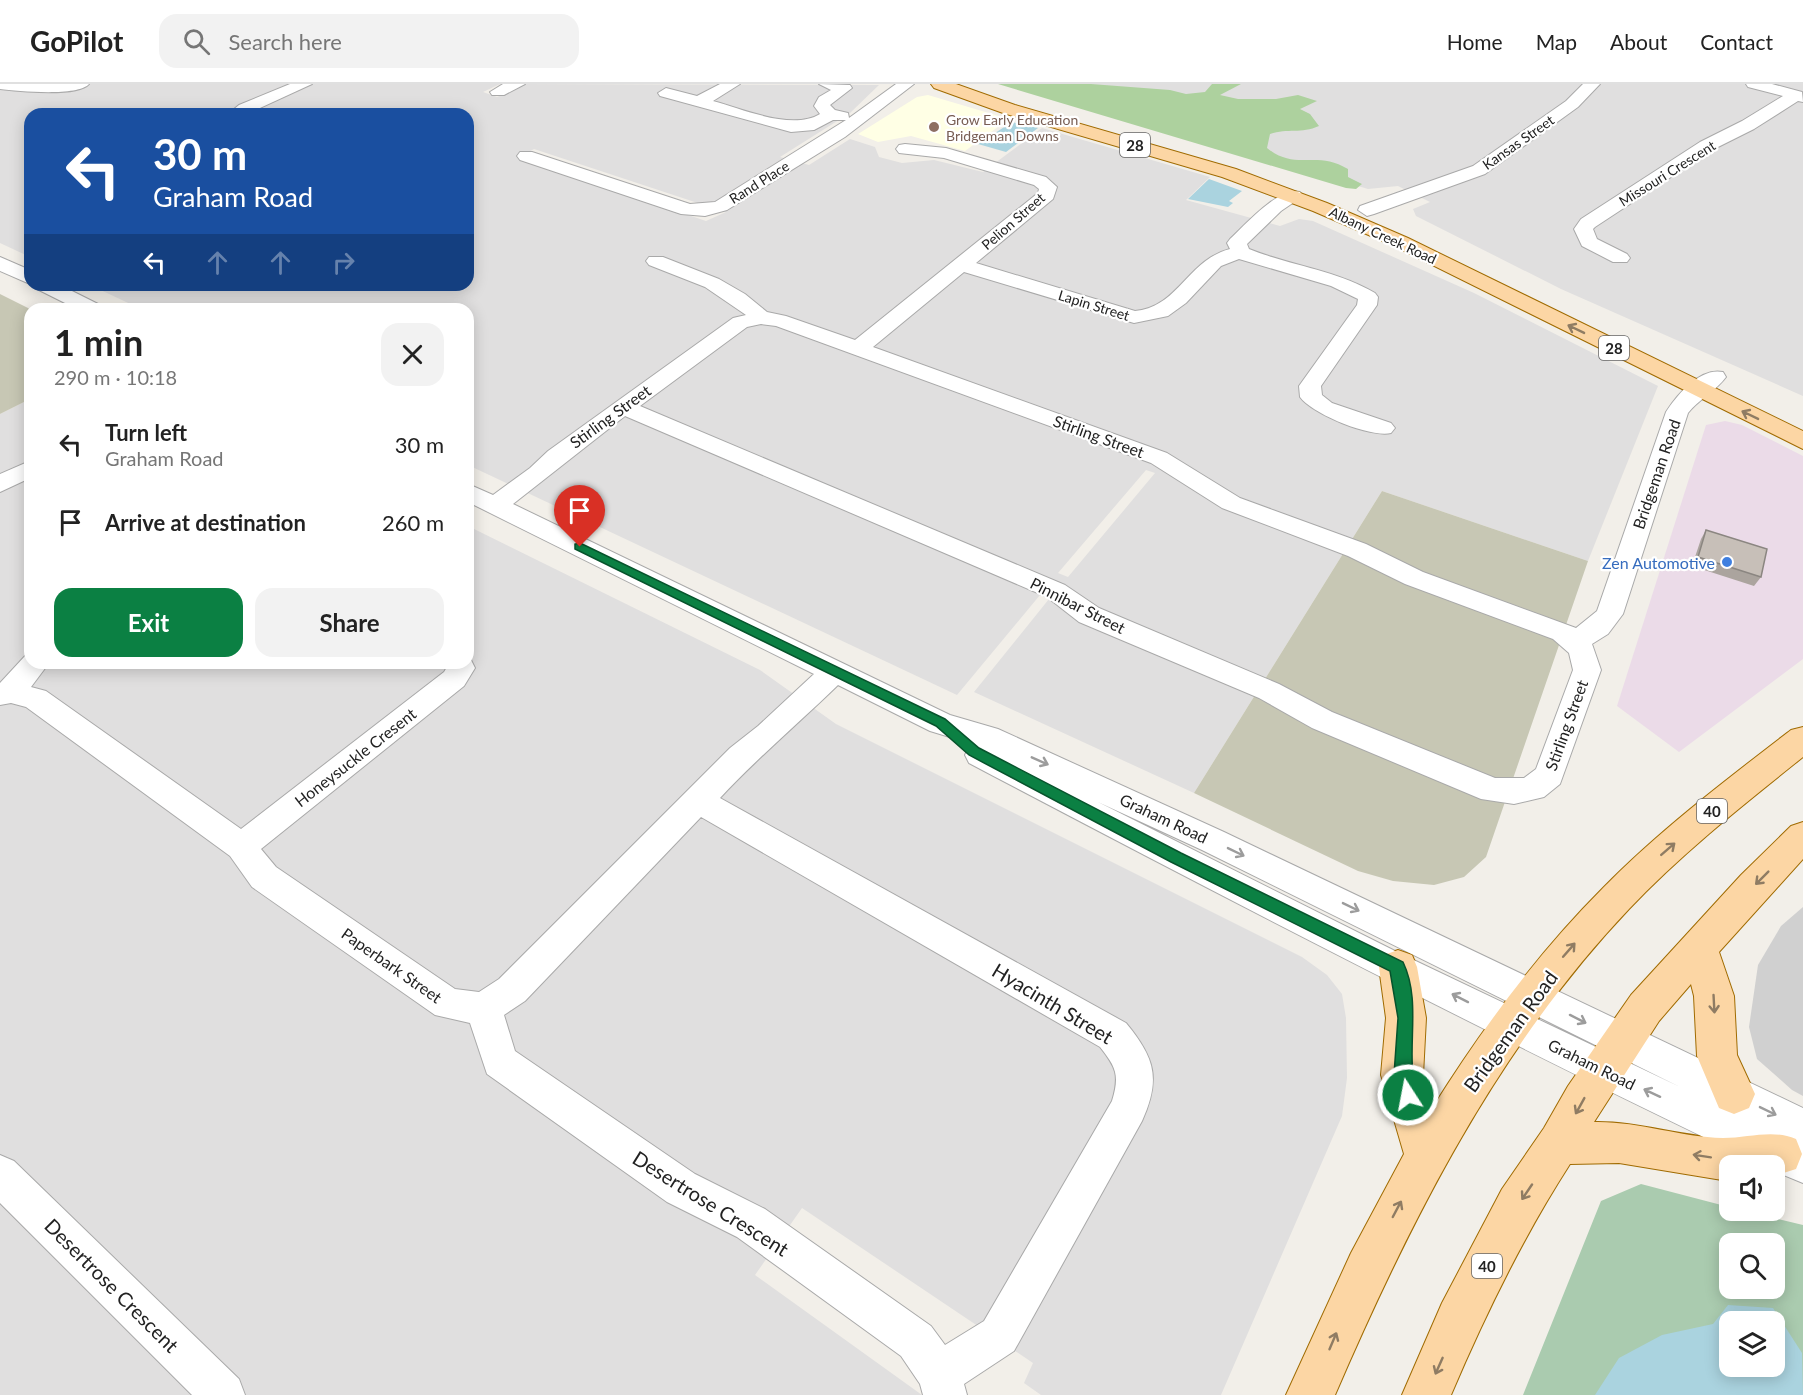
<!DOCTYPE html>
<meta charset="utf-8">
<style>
:root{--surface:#fff;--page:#f2f2f2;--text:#222;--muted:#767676;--line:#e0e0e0;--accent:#0b8043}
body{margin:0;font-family:Lato,sans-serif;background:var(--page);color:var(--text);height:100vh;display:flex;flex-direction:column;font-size:22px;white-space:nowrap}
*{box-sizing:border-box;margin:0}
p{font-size:20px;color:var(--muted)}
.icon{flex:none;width:33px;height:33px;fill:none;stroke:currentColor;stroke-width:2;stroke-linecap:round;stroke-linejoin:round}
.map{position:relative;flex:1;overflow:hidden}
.side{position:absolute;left:24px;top:219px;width:450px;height:366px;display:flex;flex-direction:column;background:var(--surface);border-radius:18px;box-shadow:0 3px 15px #0003}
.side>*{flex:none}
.hud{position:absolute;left:24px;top:24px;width:450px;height:183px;border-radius:18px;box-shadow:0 3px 15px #0003;background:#1a4fa0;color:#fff;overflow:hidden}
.controls{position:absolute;left:1719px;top:1071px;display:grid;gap:12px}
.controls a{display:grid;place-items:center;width:66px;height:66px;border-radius:12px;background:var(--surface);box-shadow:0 3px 15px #0003;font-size:30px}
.pin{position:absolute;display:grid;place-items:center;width:51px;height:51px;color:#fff;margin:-62px -26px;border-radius:50% 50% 50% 0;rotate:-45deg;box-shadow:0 0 6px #0007}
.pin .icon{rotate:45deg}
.me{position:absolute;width:66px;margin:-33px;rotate:349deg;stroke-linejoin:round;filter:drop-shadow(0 0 4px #0008)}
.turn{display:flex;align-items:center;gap:21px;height:126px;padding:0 30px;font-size:27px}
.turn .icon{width:78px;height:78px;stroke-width:2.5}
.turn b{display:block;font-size:42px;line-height:51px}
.lanes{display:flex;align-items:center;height:57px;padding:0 30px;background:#0003;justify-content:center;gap:30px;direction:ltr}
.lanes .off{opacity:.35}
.round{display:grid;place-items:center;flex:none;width:63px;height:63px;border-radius:18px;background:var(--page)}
.headline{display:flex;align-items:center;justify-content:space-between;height:102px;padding:0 30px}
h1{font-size:36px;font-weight:700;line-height:45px}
.cta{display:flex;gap:12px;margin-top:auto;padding:12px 30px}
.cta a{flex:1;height:69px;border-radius:18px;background:var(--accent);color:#fff;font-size:24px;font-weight:700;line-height:69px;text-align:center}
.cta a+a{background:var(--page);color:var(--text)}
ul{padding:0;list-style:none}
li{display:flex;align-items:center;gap:18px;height:78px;padding:0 30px}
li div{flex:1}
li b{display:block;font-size:22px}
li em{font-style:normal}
header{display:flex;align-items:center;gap:36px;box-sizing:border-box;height:84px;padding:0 30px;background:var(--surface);border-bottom:2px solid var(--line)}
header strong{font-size:28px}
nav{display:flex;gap:33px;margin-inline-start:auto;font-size:21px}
.search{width:420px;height:54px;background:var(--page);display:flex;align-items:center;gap:15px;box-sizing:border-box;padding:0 21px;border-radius:18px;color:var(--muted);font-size:22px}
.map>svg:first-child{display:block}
.residential{fill:#e0dfdf;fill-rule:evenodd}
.industrial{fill:#ebdbe8}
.education{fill:#ffffe5}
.religious{fill:#d0d0d0}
.construction{fill:#c7c7b4}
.forest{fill:#add19e}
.cemetery{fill:#aacbaf;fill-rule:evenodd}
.water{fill:#aad3df;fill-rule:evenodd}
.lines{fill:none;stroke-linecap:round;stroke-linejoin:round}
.minor-casing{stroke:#a9a9a9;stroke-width:2}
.major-casing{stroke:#a06b00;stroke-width:2}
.minor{fill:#fff;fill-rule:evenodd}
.major{fill:#fcd6a4;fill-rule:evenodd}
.wall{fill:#aba49e}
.building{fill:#c7bfb8;stroke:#8b8681;stroke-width:1.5}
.oneway{stroke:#8f7c63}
.oneway2{stroke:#9c9c9c}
.route{fill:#0b8043;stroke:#07532c;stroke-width:1.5}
.education-dot{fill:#8d6e63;stroke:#fff;stroke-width:2}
.shop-dot{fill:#3f7fe0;stroke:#fff;stroke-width:2}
.labels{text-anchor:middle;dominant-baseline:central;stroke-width:4.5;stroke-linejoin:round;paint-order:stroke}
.far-education-label{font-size:14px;fill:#785e54;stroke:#fff;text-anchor:start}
.far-street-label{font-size:14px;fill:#222;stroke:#fff}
.shield{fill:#fff;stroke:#646464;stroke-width:1.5}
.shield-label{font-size:15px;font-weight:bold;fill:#222}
.street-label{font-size:16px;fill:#222;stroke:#fff}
.shop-label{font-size:16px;fill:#366cbe;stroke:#fff;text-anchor:end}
.near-street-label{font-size:20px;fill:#222;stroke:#fff}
</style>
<header>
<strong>GoPilot</strong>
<div class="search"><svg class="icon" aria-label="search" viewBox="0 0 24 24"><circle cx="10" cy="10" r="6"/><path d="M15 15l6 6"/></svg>Search here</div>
<nav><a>Home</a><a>Map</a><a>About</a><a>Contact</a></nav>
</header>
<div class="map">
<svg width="1803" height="1311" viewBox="0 0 1803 1311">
<rect width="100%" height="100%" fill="#f2efe9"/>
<!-- residential -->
<path class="residential" d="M0,0H500L483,8L497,13L526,0L879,1L850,29L780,73L809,81L850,55L875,63L879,73L902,79L934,76L983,88L1042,44L1210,93L1186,116L1280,142L1299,135L1313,137L1474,209L1658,302L1588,477L1382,407L1194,709L974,608L1049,515L1040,511L957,611L468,381V225H141L90,201H468V30H30V173L0,159ZM534,65L725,128H726L706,137L518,74ZM1146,386L1155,389L1068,493L1058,489Z
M1017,0H1803V312L1561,205L1416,132L1413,125L1430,118L1398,102L1368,105Z
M30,315V579H468V442L760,586L836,640L1302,873L1327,891L1342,910L1346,934L1347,994L1342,1032L1221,1311H1041L1024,1299L1033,1279L802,1124L755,1191L922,1311H0V330Z"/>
<!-- industrial -->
<path class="industrial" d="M1725,337L1742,341L1803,372V575L1679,668L1617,622L1706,341Z"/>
<!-- education -->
<path class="education" d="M928,11L1009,35L965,67L911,52L878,58L858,50L917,13Z"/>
<!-- religious -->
<path class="religious" d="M1803,823V1012L1792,1006L1757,975L1749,943L1758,881L1781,842Z"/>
<!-- construction -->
<path class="construction" d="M0,210L30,225V315L0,330Z
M1382,407L1588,477L1486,773L1464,793L1434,801L1393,797L1358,787L1194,709Z"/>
<!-- forest -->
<path class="forest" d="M998,0H1091L1170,6L1186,10L1205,8L1212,0H1241L1220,11L1238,15H1276L1298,11L1317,17L1300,25L1310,30L1319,42C1301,50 1288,44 1270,50L1267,64C1297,88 1315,65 1348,85V93L1362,100L1356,105L1346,104Z"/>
<!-- cemetery -->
<path class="cemetery" d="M1641,1100L1729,1123L1730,1126L1744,1127L1803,1141V1311H1523L1601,1117ZM1730,1160H1774V1204H1730ZM1730,1238H1774V1282H1730Z"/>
<!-- water -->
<path class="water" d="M1012,38L1038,44L1006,68L978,60Z
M1209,95L1242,107L1229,117L1233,119L1228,123L1188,115Z
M1728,1221L1773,1224L1802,1269L1803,1311H1595L1619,1274L1662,1251L1713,1240ZM1730,1238H1774V1282H1730Z"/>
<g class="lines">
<!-- minor casing -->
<g class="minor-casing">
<path id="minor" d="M0,0H89C77,13 18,7 0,5Z
M290,0H312L247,30H228L239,21Z
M503,0H525L504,11H492L490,8Z
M720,0H740L713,17C743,25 792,47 820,30L814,22L819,13L831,6L819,0L850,1L852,4L830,21L835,26L848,29L849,34L896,0H914L845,53L727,126L705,132L681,130L520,76L517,72L520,68H532L690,120L715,118L846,36H833L814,46L791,48L660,12L658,9L666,4L697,12Z
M1583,0H1600L1578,23L1485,90L1374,130L1367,132L1358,126L1360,122L1473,82L1566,17Z
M1746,0H1772L1802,8L1803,18L1798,17L1754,45L1712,66L1595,143L1593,145L1597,155L1627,170L1630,174L1627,178H1613L1582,162L1574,145L1581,135L1700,58L1742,37L1783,12L1748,3Z
M905,60L946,64L1046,93L1057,103L1053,115L976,179L1135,227C1179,223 1187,176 1230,165L1227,159L1230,155C1246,140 1278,103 1300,108L1303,112L1281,127L1247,160L1249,165C1291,182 1336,186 1375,209L1378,213L1377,221L1321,302L1322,311L1332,319L1391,339L1395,344L1391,349C1371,354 1312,330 1300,313L1299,302L1357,221L1358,215L1331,202L1239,175L1221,182L1186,219L1168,232L1134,239L964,188L873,263L1167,369L1240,414L1366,460L1423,488L1576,544L1597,527L1666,328C1677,311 1700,283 1723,288L1726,293C1716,307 1699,315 1688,329L1623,530L1608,550L1592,560L1601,586L1560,700L1544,713L1514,720L1481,715L1312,644L1259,614L1079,538L1047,513L625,332L513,420L950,631L998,645L1224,748L1803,1024V1099L1774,1087V1082H1764C1496,954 1232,818 969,679L965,671L969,663L976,661L930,647L838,601C799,639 757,674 720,714L1126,939C1155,974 1161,995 1142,1037L1014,1267L964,1300L967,1311H923L920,1300L901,1272L737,1153L667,1118L487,990L470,939L435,931L252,803L230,772L26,623L11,619L0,621V599L25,572L30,570V579H49L31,603L46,607L241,745L444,588L447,583L445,579H468L469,572L475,584L464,602L261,765L276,783L455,905L479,908L499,895L730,664L758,642L814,590L468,418V400L493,411L530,384L548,367L733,234L746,231L705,203L649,181L646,177L649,173H663L719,195L745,210L767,228L786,232L855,256L1038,109L1039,105L1034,101L944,74L899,69L896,65L899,61ZM761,240L776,242L1151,379L1222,424L1348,472L1405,500L1553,555L1569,569L1573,586L1536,685L1524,694H1495L1332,628L1279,600L1099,524L1065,501L640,322L747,243ZM1098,718L1202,766L1680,1003L1401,870ZM701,733L1100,963C1116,983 1120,991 1112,1017L984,1237L945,1261L931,1242L765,1125L695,1090L515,967L504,931L525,917Z
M0,173L30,186V200L0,187Z
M34,201H60L100,221L103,225H77L37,205Z
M30,377V394L0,408V390Z
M0,1071L14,1077L239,1295L245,1311H192L0,1119Z"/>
</g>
<!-- major casing -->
<g class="major-casing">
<path id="major" d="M931,0H956L1015,21L1236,85L1327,119L1408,154L1803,347V365L1394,162L1313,127L1222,93L1003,29L934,4Z
M1803,643V673C1743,721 1682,769 1629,825C1497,964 1410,1137 1335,1311H1286L1351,1169L1404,1070L1381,991L1386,934L1379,883L1384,871L1398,866L1412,871L1417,883L1426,934L1423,991L1433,1023C1482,945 1537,870 1603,804C1660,746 1726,696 1791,646Z
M1803,738V775L1719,868L1734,912L1737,971L1755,1010L1749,1024L1734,1030L1719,1024L1697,972L1694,912L1691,900L1659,937L1594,1038C1638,1037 1680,1053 1723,1054C1749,1054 1772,1045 1796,1055L1802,1070L1796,1085L1774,1092V1082H1730V1096H1722L1619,1079L1570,1080C1523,1153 1485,1231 1451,1311H1402L1442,1219L1502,1105L1544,1044L1568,1002L1631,911L1741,791L1791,742Z"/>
</g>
<!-- minor -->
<use href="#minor" class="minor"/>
<!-- major -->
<use href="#major" class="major"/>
</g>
<!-- wall -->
<path class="wall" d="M1706,446L1761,493L1754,502L1692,482L1701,455Z"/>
<!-- building -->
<path class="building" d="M1706,446L1767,465L1761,493L1698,473Z"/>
<!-- one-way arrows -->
<defs><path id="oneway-shaft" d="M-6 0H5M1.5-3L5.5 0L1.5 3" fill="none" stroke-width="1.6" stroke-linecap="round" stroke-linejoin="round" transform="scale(1.5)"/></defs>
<g class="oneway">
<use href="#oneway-shaft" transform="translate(1576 245) rotate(-154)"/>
<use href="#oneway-shaft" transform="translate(1750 331) rotate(-154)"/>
<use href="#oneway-shaft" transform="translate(1668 765) rotate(-41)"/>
<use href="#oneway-shaft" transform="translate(1762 794) rotate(135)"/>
<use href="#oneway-shaft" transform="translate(1569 866) rotate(-49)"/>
<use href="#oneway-shaft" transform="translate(1714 920) rotate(87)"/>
<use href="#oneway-shaft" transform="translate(1580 1022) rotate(119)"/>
<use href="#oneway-shaft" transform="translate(1702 1072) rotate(-171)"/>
<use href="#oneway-shaft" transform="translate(1527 1108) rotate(124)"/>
<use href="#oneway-shaft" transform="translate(1397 1125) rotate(-62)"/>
<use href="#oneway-shaft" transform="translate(1333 1257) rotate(-67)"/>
<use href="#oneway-shaft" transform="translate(1439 1282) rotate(114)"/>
</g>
<g class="oneway2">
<use href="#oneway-shaft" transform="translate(1040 677) rotate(24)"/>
<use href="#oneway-shaft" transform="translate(1236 768) rotate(26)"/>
<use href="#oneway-shaft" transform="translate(1351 823) rotate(26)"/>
<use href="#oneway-shaft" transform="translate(1460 914) rotate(-153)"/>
<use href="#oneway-shaft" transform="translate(1578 935) rotate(27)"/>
<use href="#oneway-shaft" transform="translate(1652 1009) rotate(-155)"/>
<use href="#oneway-shaft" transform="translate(1768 1027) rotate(26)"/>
</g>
<!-- route -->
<path class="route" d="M580,459L945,635L979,664L1181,769L1403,878C1423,920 1404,968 1417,1011L1414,1016L1408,1019L1402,1016L1394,991L1398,934L1390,887L1171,778L969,671L936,642L575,465V460Z"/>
<!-- markers -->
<circle class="education-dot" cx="934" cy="43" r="6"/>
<circle class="shop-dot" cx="1727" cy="478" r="6"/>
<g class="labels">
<!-- far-education labels -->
<g class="far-education-label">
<text x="946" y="35">Grow Early Education<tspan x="946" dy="16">Bridgeman Downs</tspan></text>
</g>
<!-- far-street labels -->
<g class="far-street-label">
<text transform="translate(1518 58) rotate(-35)">Kansas Street</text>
<text transform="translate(1667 89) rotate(-32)">Missouri Crescent</text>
<text transform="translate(759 98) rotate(-32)">Rand Place</text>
<text transform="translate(1013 137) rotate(-41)">Pelion Street</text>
<text transform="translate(1383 151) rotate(25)">Albany Creek Road</text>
<text transform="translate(1094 221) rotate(17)">Lapin Street</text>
</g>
<!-- shield labels -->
<g class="shield">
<rect x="1120" y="49" width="30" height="24" rx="4.5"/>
<rect x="1599" y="252" width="30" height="24" rx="4.5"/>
<rect x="1697" y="715" width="30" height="24" rx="4.5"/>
<rect x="1472" y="1170" width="30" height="24" rx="4.5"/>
</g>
<g class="shield-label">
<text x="1135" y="61">28</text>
<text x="1614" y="264">28</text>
<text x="1712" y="727">40</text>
<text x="1487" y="1182">40</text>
</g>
<!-- street labels -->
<g class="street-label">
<text transform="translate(610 332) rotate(-36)">Stirling Street</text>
<text transform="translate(1099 352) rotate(20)">Stirling Street</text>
<text transform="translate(1656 390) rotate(-71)">Bridgeman Road</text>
<text transform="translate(1078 521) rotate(27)">Pinnibar Street</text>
<text transform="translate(1566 641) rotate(-70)">Stirling Street</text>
<text transform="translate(355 673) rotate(-38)">Honeysuckle Cresent</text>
<text transform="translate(1164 734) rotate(25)">Graham Road</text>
<text transform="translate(392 881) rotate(35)">Paperbark Street</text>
<text transform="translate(1592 980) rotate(26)">Graham Road</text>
</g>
<!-- shop labels -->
<g class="shop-label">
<text x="1715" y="478">Zen Automotive</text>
</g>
<!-- near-street labels -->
<g class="near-street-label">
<text transform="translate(1053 919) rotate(31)">Hyacinth Street</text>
<text transform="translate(1510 947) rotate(-54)">Bridgeman Road</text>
<text transform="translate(711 1119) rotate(32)">Desertrose Crescent</text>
<text transform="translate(112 1201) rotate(45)">Desertrose Crescent</text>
</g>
</g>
</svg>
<div class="controls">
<a><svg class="icon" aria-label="sound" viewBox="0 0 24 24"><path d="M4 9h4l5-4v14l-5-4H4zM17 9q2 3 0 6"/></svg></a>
<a><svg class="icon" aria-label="search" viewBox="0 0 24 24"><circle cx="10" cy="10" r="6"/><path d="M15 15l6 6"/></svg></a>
<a><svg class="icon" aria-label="layers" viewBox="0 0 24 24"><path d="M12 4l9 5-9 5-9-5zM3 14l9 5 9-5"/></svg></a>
</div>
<div class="pin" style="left:580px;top:463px;background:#d93025"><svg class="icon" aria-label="arrive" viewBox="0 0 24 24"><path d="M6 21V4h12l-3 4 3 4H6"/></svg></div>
<svg class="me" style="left:1408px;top:1011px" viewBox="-20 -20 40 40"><circle r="17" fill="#0b8043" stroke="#fff" stroke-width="3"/><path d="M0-11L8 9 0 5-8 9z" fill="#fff"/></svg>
<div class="hud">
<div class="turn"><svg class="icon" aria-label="left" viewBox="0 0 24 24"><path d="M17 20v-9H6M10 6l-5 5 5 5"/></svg><div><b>30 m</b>Graham Road</div></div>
<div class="lanes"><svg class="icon" aria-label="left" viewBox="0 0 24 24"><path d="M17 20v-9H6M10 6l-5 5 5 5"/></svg><svg class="icon off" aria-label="ahead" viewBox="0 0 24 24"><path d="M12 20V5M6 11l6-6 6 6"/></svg><svg class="icon off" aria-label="ahead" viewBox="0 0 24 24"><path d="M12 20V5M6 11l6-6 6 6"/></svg><svg class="icon off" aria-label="right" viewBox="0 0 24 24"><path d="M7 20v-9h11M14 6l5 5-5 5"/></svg></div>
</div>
<section class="side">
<div class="headline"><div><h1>1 min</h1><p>290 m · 10:18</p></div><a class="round"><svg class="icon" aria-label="close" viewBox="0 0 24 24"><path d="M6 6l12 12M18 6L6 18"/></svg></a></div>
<ul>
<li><svg class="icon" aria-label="left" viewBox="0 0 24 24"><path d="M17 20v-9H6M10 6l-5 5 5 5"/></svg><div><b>Turn left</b><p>Graham Road</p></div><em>30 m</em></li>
<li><svg class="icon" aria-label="arrive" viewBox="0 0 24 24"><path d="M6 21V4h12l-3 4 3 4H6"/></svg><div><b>Arrive at destination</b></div><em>260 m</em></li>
</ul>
<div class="cta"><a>Exit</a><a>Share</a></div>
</section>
</div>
